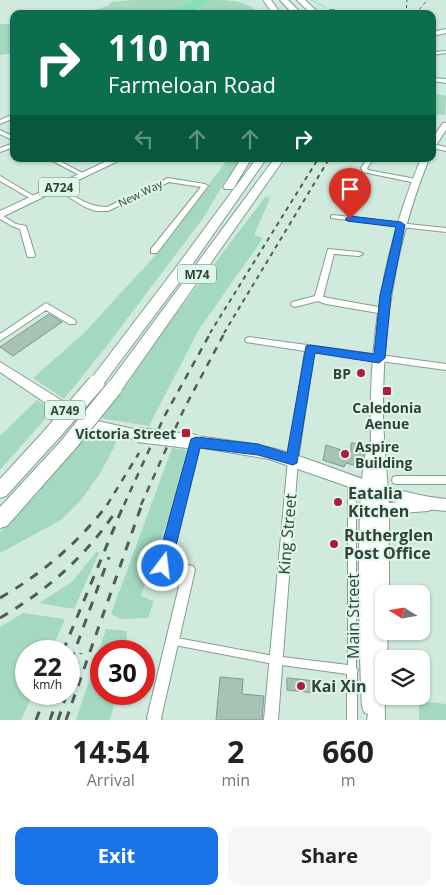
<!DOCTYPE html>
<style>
:root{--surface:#fff;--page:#f6f6f6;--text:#222;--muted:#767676;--accent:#1a73e8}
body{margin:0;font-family:"Open Sans",sans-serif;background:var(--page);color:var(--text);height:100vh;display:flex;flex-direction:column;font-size:19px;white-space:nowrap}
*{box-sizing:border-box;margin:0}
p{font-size:16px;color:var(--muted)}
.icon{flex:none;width:28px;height:28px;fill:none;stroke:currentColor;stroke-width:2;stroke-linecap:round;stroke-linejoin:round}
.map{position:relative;height:720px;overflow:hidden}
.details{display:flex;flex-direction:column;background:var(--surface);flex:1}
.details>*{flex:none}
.guide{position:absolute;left:10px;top:10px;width:426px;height:152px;border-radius:10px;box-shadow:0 1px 4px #0004;background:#0b6e4f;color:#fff;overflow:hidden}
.needle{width:32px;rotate:281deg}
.tools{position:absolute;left:375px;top:585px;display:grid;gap:10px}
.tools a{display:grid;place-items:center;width:55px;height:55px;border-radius:10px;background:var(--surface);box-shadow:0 1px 4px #0004;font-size:25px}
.speed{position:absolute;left:15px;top:640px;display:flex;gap:10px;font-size:25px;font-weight:700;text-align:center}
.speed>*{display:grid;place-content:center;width:65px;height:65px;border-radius:50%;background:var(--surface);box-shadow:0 1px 4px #0004;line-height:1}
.speed small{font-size:12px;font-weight:400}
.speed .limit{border:8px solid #d22;background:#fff;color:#111}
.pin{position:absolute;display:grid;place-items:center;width:42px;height:42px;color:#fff;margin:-51px -21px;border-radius:50% 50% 50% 0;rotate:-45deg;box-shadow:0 0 5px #0007}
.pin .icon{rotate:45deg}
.me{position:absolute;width:55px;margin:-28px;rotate:15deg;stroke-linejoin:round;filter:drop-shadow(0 0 4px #0008)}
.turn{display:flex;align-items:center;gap:18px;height:105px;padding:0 15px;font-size:22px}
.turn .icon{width:65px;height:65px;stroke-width:2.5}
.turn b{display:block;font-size:35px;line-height:42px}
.lanes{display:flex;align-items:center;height:48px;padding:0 15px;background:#0003;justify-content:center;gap:25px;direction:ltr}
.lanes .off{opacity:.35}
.eta{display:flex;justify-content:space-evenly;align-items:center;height:85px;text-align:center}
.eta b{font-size:30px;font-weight:700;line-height:35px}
.button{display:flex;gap:10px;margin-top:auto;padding:10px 15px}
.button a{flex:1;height:58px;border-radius:10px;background:var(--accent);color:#fff;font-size:20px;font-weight:700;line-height:58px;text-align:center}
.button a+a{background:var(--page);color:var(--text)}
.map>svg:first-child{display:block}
.green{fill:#a4d8c0}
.water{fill:#85dfb8}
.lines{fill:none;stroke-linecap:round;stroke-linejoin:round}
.stream{stroke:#85dfb8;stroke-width:1}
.building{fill:#a8c2b6;stroke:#80998d}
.pedestrian-casing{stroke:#839d90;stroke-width:2}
.minor-casing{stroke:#839d90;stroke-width:2}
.tertiary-casing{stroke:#839d90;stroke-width:2}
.secondary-casing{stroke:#839d90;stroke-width:2}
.primary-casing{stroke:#839d90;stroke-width:2}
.motorway-casing{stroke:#839d90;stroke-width:2}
.pedestrian{fill:#fff;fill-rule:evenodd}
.minor{fill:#fff;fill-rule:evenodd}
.tertiary{fill:#fff;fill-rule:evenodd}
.secondary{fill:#fff;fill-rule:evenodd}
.primary{fill:#fff;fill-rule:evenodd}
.motorway{fill:#fff;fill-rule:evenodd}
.rail-far3{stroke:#4f5d56;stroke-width:1;stroke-dasharray:3 3;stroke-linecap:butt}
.rail-far2{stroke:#4f5d56;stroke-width:2;stroke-dasharray:4.5 4.5;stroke-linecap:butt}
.rail-far1{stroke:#4f5d56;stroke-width:2.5;stroke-dasharray:7 7;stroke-linecap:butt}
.rail{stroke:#4f5d56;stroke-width:3;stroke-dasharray:9 9;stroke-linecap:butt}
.primary-bridge-casing{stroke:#839d90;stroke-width:16;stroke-linecap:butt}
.motorway-bridge-casing{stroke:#839d90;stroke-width:18;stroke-linecap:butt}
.primary-bridge{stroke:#fff;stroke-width:14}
.motorway-bridge{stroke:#fff;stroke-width:16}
.route{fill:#1a73e8;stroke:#114b97}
.poi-dot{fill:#af1b3f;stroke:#ddf8eb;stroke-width:2}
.labels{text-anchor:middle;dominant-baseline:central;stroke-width:4;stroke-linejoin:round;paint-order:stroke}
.far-street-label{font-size:11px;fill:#343f3a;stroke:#ddf8eb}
.shield{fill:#ddf8eb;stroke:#67766f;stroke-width:1}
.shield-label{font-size:12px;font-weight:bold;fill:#343f3a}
.poi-label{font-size:14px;font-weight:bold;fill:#343f3a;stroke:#ddf8eb;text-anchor:end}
.near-poi-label{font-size:16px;font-weight:bold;fill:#343f3a;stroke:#ddf8eb;text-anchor:start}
.near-street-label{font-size:16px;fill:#343f3a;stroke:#ddf8eb}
</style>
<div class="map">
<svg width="446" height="720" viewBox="0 0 446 720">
<rect width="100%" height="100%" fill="#d0ebde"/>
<!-- green -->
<path class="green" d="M133,0H193L157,14H80L108,6L112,2Z
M210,0C228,0 249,0 259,14H185L197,10Z
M0,24H14V53L0,55Z
M438,94L446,96L445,115L433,114V96Z
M228,159H242L229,180L226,179L204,217L102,352L64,399L33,378L84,333L154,257Z
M266,196L270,199L254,235L263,238L198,331L149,426L99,418L125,387L173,318Z
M37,400L53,410L0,470V436Z
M88,430L113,436L116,443L101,472L81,500L61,520L0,553V532L41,490L49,476Z
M172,448L187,450L172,508L141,596L154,601L148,618L121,619L111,614Z
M97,551L99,553L74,609L39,603L72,582Z
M23,613L65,619L51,651H26V694H33L21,720H0V627Z
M106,629L127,631L126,651H101V694H117L110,720H76Z
M419,701L446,704V720H419Z"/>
<!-- water -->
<path class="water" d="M193,0H210C197,15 176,14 157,14Z"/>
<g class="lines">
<!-- stream -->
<path class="stream" d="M311,0L325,7"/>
</g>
<!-- building -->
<path class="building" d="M49,314L62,322L13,356L0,347Z
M351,443L366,444L362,465L357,466L346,463L344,467L323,460L326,445L351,453Z
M220,677L243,679L242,694L264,696L262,720H216Z
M287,678L316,681L315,693L287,690Z"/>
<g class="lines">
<!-- pedestrian casing -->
<g class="pedestrian-casing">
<path id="pedestrian" d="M352,479L355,480L356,482V668L358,670L357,672V720H347V674L274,664L169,644L168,641L169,638L172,637L274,656L348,665V482L349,480Z"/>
</g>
<!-- minor casing -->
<g class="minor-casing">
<path id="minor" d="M330,10H334L338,14H333Z
M446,51V53L432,55V52Z
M432,78L446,79V83L432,81Z
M14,114V118L0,124V120Z
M0,130L14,137V141L0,134Z
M14,143V147L0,152V148Z
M432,144L446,147V151L432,148Z
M49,159H56L86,175L85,176H81Z
M367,159H373L367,168L368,170L416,179L419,181L416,183L363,172L361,168Z
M0,176L37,198L38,199L35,201L33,200L0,181Z
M168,178L205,184L208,186L157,253H151V249L201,187L169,182L108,211H96L85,207L54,188L57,186L59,187C75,196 88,207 107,207Z
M0,214L16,224L26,226L35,255L34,257H28L27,255L20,229L12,226L0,219Z
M333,215L401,223L405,225L401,227L331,218V216Z
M328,249L359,252L363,254L359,256L334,254L323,297L384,308L387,309L388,311L387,313L384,314L326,304L318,301L295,307L292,306L291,304L292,302L315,296Z
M46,303L75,320L76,322L75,324H69L46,310L0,341V334Z
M249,337L446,364V370L314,352L298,460L278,720H264L288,460L305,351L246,342L245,340L246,338Z
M196,438L199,439L201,442L170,562L193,566L195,570L161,718L162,720H148L147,718L182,574L159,570L157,566L191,442L193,439Z
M397,476H446V484H397L393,483L392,480L393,477Z"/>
</g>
<!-- tertiary casing -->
<g class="tertiary-casing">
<path id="tertiary" d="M398,223L446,228V232L401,227L397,225Z"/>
</g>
<!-- secondary casing -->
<g class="secondary-casing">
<path id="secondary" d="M443,123H446V130L435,147H432V139Z
M421,159H429C395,242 382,330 383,419C384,447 387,475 389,503L428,499L433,501L435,505L433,509L428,511L389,514V594H384V631H388L387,659H384L385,720H367L368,714L364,712L362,706C360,671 353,456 371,441C368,344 383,248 421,159Z"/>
</g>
<!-- primary casing -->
<g class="primary-casing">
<path id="primary" d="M446,29V33L432,36V32Z
M111,159H122L0,218V211Z
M0,362L93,420L138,430L143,431L145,435L143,439L138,440L84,429L0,372Z
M196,436C225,440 255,443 283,451C338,468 388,493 446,499V511L426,509L387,500L269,459L191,446L189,442L191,438Z"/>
</g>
<!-- motorway casing -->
<g class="motorway-casing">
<path id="motorway" d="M263,0H271L281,14H273Z
M280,0H288L302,14H293Z
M297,0H305L320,14H311Z
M241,159H251L233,189H225L223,187Z
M256,159H266L187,272L101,387L96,389L91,387L88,383L91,379L177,266Z
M274,159H284L120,392L114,394L108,392L106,388L108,384Z
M51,428L57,430L59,435L57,440L6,496L0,498V479L45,430Z
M68,438L74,440L76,445L74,450L7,526L0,528V507L62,440Z"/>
</g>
<!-- pedestrian -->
<use href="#pedestrian" class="pedestrian"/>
<!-- minor -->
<use href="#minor" class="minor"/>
<!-- tertiary -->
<use href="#tertiary" class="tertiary"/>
<!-- secondary -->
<use href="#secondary" class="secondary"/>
<!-- primary -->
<use href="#primary" class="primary"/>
<!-- motorway -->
<use href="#motorway" class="motorway"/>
<!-- rail-far3 -->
<path class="rail-far3" d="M406,14L407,0
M416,14L427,0"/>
<!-- rail-far2 -->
<path class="rail-far2" d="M210,333L318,159
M224,333L329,159"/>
<!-- rail-far1 -->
<path class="rail-far1" d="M107,505L139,453
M124,505L164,417L211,332
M141,505L184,409L225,332"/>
<!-- rail -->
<path class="rail" d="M0,598C43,573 78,543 108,504
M0,618C46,591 84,558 114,514
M63,651L124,504
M71,661L109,557
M69,688L81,653
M36,720L46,694
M50,720L59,694
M58,720L65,699
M66,720L142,504"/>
<!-- primary-bridge casing -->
<g class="primary-bridge-casing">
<path id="primary-bridge" d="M138,435L196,442"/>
</g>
<!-- motorway-bridge casing -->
<g class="motorway-bridge-casing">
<path id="motorway-bridge" d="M51,435L96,383
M68,445L114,388"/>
</g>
<!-- primary-bridge -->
<use href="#primary-bridge" class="primary-bridge"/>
<!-- motorway-bridge -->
<use href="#motorway-bridge" class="motorway-bridge"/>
</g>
<!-- route -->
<path class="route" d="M350,216L401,222L405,225L391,295L385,358L379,363L315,353L297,463L293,465L258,455L200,448L171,566L168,571L163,572L158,571L156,566L191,439L196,437L258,444L287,453L306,346L310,345L374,354L380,295L396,227L347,221L345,219Z"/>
<!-- markers -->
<g class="poi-dot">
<circle cx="361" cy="373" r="5"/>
<rect x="382" y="386" width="10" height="10" rx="2.5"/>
<rect x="181" y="428" width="10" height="10" rx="2.5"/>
<circle cx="345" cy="454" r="5"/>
<circle cx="338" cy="502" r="5"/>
<circle cx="334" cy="544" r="5"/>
<circle cx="301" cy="686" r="5"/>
</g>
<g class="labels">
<!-- far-street labels -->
<g class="far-street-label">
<text transform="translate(140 193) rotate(-26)">New Way</text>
</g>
<!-- shield labels -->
<g class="shield">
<rect x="39" y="177.5" width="40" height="19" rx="4"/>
<rect x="178" y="264.5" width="38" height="19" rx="4"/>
<rect x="45" y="400.5" width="40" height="19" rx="4"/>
</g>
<g class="shield-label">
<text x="59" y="187">A724</text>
<text x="197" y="274">M74</text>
<text x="65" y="410">A749</text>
</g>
<!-- poi labels -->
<g class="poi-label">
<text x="351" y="373">BP</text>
<text x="387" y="407" text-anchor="middle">Caledonia<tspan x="387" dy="16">Aenue</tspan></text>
<text x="176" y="433">Victoria Street</text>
<text x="355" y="446" text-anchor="start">Aspire<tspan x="355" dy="16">Building</tspan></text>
</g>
<!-- near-poi labels -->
<g class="near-poi-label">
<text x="348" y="493">Eatalia<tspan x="348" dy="18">Kitchen</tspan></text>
<text x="344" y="535">Rutherglen<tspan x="344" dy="18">Post Office</tspan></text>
<text x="311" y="686">Kai Xin</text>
</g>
<!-- near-street labels -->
<g class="near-street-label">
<text transform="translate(287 534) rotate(-85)">King Street</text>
<text transform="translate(353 616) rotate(-90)">Main Street</text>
</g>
</g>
</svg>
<div class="tools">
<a><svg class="needle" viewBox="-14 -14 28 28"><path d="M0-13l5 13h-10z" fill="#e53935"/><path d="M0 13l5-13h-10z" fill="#767676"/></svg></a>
<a><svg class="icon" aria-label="layers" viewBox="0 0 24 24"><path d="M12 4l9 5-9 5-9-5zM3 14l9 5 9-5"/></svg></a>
</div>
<div class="speed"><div>22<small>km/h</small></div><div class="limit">30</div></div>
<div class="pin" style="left:350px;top:219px;background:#d93025"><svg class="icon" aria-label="arrive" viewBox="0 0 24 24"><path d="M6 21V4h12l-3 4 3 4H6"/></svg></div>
<svg class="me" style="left:163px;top:566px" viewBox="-20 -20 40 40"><circle r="17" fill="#1a73e8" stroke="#fff" stroke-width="3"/><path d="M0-11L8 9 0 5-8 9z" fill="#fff"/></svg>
<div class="guide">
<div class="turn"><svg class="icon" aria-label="right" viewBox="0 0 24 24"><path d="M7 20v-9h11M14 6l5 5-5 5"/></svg><div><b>110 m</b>Farmeloan Road</div></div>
<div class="lanes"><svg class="icon off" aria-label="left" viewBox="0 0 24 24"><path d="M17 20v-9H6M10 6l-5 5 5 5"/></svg><svg class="icon off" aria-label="ahead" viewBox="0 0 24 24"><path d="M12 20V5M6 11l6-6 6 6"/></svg><svg class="icon off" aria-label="ahead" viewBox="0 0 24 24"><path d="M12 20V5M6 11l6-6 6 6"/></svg><svg class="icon" aria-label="right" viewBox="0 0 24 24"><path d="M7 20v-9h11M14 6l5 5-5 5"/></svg></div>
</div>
</div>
<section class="details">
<div class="eta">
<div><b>14:54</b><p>Arrival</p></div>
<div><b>2</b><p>min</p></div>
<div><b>660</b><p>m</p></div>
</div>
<div class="button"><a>Exit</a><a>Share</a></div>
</section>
